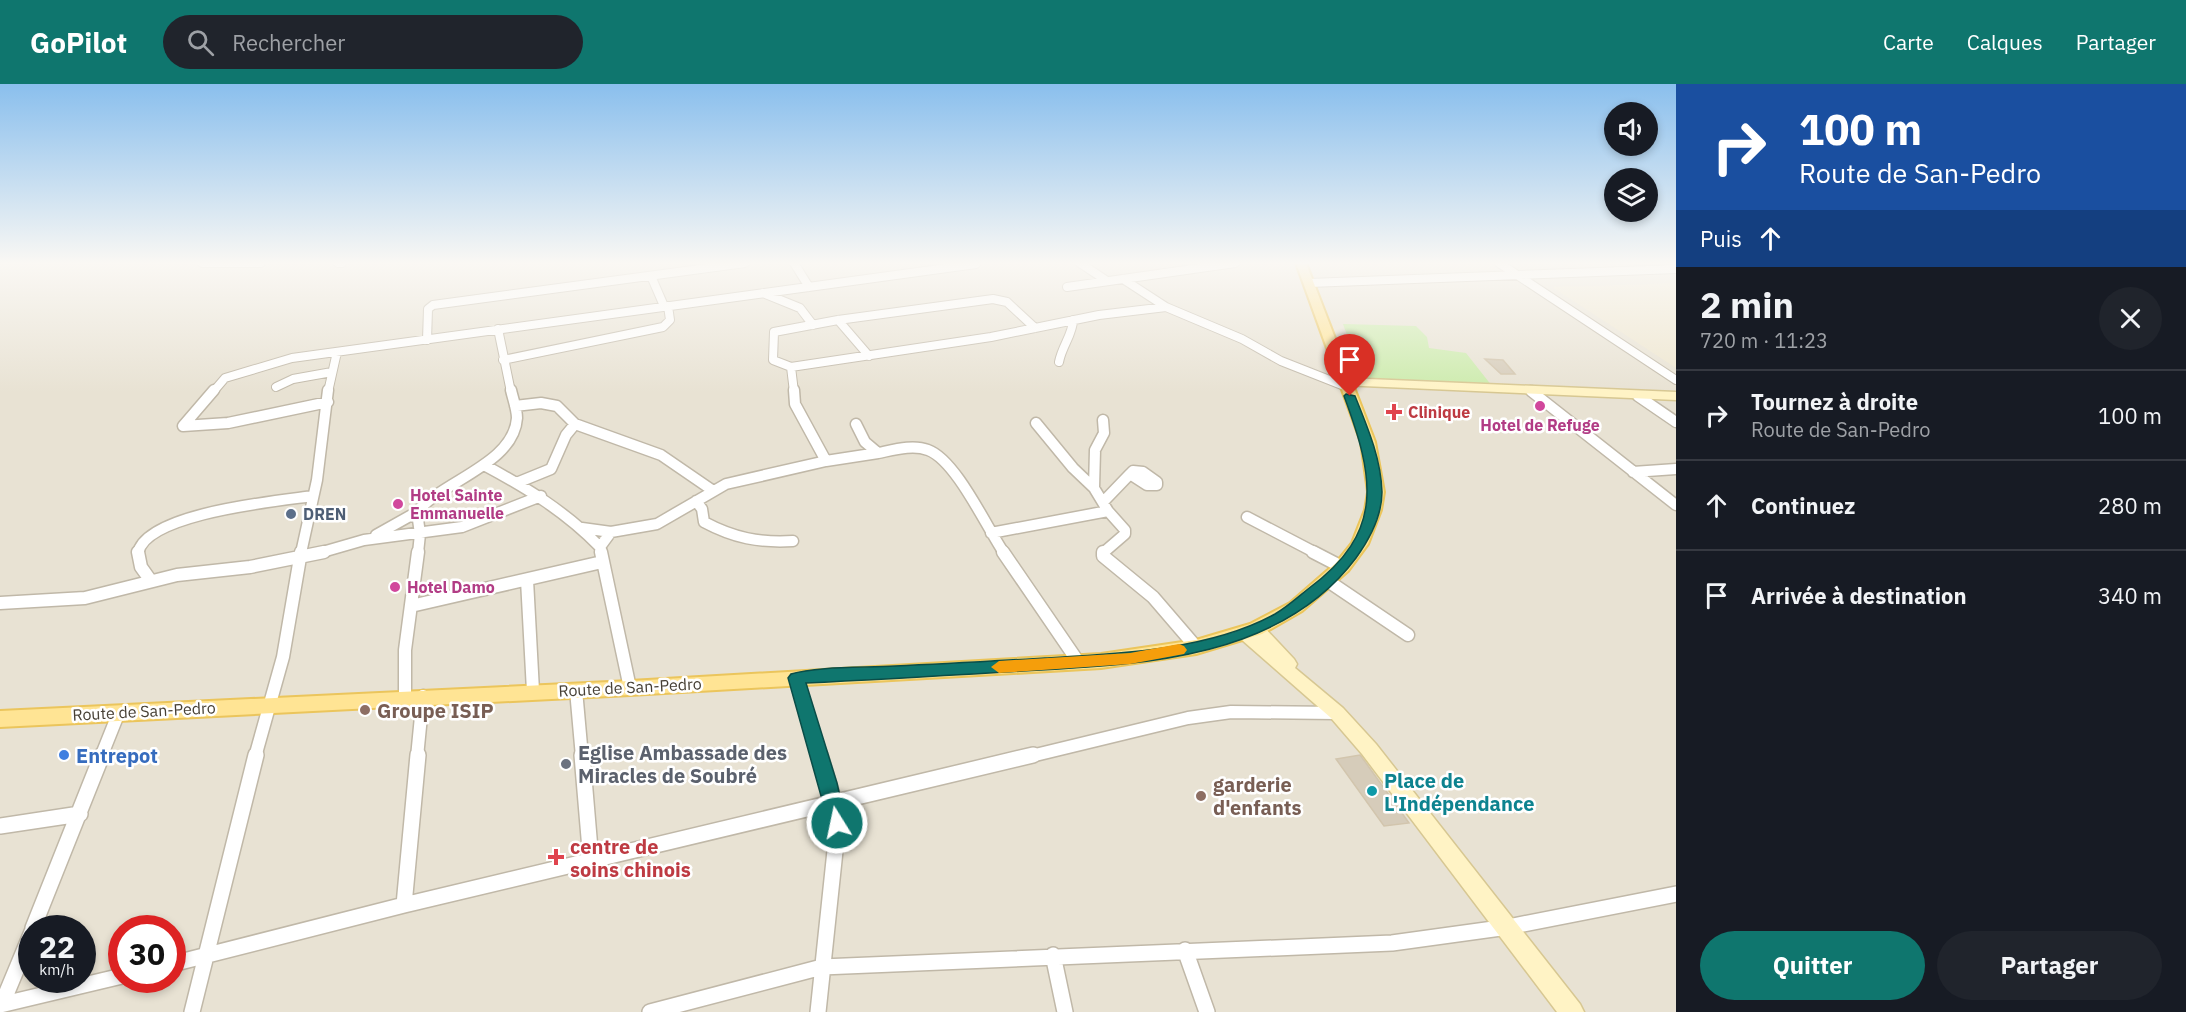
<!DOCTYPE html>
<html lang="fr">
<meta charset="utf-8">
<style>
:root{--surface:#171b24;--page:#20242c;--text:#f1f3f6;--muted:#9ea1a6;--line:#363941;--accent:#0f766e}
body{margin:0;font-family:"IBM Plex Sans",sans-serif;background:var(--page);color:var(--text);height:100vh;display:flex;flex-direction:column;font-size:22px;white-space:nowrap}
*{box-sizing:border-box;margin:0}
p{font-size:20px;color:var(--muted)}
.icon{flex:none;width:33px;height:33px;fill:none;stroke:currentColor;stroke-width:2;stroke-linecap:round;stroke-linejoin:round}
.map{position:relative;flex:1;overflow:hidden}
.details{display:flex;flex-direction:column;background:var(--surface);width:510px}
.details>*{flex:none}
.hud{background:#1a4fa0;color:#fff;overflow:hidden}
.fabs{position:absolute;left:1604px;top:18px;display:grid;gap:12px}
.fabs a{display:grid;place-items:center;width:54px;height:54px;border-radius:50%;background:var(--surface);box-shadow:0 3px 9px #0003;font-size:30px}
.speed{position:absolute;left:18px;top:831px;display:flex;gap:12px;font-size:30px;font-weight:700;text-align:center}
.speed>*{display:grid;place-content:center;width:78px;height:78px;border-radius:50%;background:var(--surface);box-shadow:0 3px 9px #0003;line-height:1}
.speed small{font-size:15px;font-weight:400}
.speed .limit{border:9px solid #d22;background:#fff;color:#111}
.pin{position:absolute;display:grid;place-items:center;width:51px;height:51px;color:#fff;margin:-62px -26px;border-radius:50% 50% 50% 0;rotate:-45deg;box-shadow:0 0 6px #0007}
.pin .icon{rotate:45deg}
.me{position:absolute;width:66px;margin:-33px;rotate:350deg;stroke-linejoin:round;filter:drop-shadow(0 0 4px #0008)}
.turn{display:flex;align-items:center;gap:21px;height:126px;padding:0 24px;font-size:27px}
.turn .icon{width:78px;height:78px;stroke-width:2.5}
.turn b{display:block;font-size:42px;line-height:51px}
.then{display:flex;align-items:center;height:57px;padding:0 24px;background:#0003;gap:12px;font-size:22px}
.round{display:grid;place-items:center;flex:none;width:63px;height:63px;border-radius:32px;background:var(--page)}
.headline{display:flex;align-items:center;justify-content:space-between;height:102px;padding:0 24px}
h1{font-size:36px;font-weight:800;line-height:45px}
.action{display:flex;gap:12px;margin-top:auto;padding:12px 24px}
.action a{flex:1;height:69px;border-radius:36px;background:var(--accent);color:#fff;font-size:24px;font-weight:800;line-height:69px;text-align:center}
.action a+a{background:var(--page);color:var(--text)}
ul{padding:0;list-style:none}
li{display:flex;align-items:center;gap:18px;height:90px;padding:0 24px;border-top:2px solid var(--line)}
li div{flex:1}
li b{display:block;font-size:22px}
li em{font-style:normal}
header{display:flex;align-items:center;gap:36px;box-sizing:border-box;height:84px;padding:0 30px;background:var(--accent);color:#fff}
header strong{font-size:28px}
nav{display:flex;gap:33px;margin-inline-start:auto;font-size:21px}
.search{width:420px;height:54px;background:var(--page);display:flex;align-items:center;gap:15px;box-sizing:border-box;padding:0 21px;border-radius:33px;color:var(--muted);font-size:22px}
main{display:flex;flex:1;min-height:0}
.map>svg:first-child{display:block}
.residential{fill:#e8e2d3;fill-rule:evenodd}
.education{fill:#eee6cf}
.green{fill:#ccebac}
.building{fill:#d6ccba;stroke:#d2c5ad;stroke-width:1.5}
.lines{fill:none;stroke-linecap:round;stroke-linejoin:round}
.street-far3-casing{stroke:#c0b8a8;stroke-width:10}
.street-far2-casing{stroke:#c0b8a8;stroke-width:13}
.street-far1-casing{stroke:#c0b8a8;stroke-width:15}
.street-casing{stroke:#c0b8a8;stroke-width:18}
.secondary-casing{stroke:#d7c792;stroke-width:3}
.primary-casing{stroke:#ebc55c;stroke-width:4}
.street-far3{stroke:#fff;stroke-width:8}
.street-far2{stroke:#fff;stroke-width:10}
.street-far1{stroke:#fff;stroke-width:12}
.street{stroke:#fff;stroke-width:15}
.secondary{fill:#fff3c5;fill-rule:evenodd}
.primary{fill:#ffe494;fill-rule:evenodd}
.route{fill:#0f766e;stroke:#0a4d48;stroke-width:1.5}
.slow{fill:#f59e0b}
.hotel-dot{fill:#d1479c;stroke:#fff;stroke-width:2}
.health-dot{fill:#e0444e;stroke:#fff;stroke-width:2}
.service-dot{fill:#5c6f8a;stroke:#fff;stroke-width:2}
.education-dot{fill:#8d6e63;stroke:#fff;stroke-width:2}
.shop-dot{fill:#3f7fe0;stroke:#fff;stroke-width:2}
.worship-dot{fill:#6b7280;stroke:#fff;stroke-width:2}
.culture-dot{fill:#0f9aa8;stroke:#fff;stroke-width:2}
.labels{text-anchor:middle;dominant-baseline:central;stroke-width:5;stroke-linejoin:round;paint-order:stroke}
.health-label{font-size:16px;font-weight:bold;fill:#be3a42;stroke:#fff;text-anchor:start}
.hotel-label{font-size:16px;font-weight:bold;fill:#b23c85;stroke:#fff;text-anchor:start}
.service-label{font-size:16px;font-weight:bold;fill:#4e5e75;stroke:#fff;text-anchor:start}
.street-label{font-size:16px;fill:#474035;stroke:#fff}
.near-education-label{font-size:20px;font-weight:bold;fill:#785e54;stroke:#fff;text-anchor:start}
.near-worship-label{font-size:20px;font-weight:bold;fill:#5b616d;stroke:#fff;text-anchor:start}
.near-shop-label{font-size:20px;font-weight:bold;fill:#366cbe;stroke:#fff;text-anchor:start}
.near-culture-label{font-size:20px;font-weight:bold;fill:#0d838f;stroke:#fff;text-anchor:start}
.near-health-label{font-size:20px;font-weight:bold;fill:#be3a42;stroke:#fff;text-anchor:start}
</style>
<header>
<strong>GoPilot</strong>
<div class="search"><svg class="icon" aria-label="search" viewBox="0 0 24 24"><circle cx="10" cy="10" r="6"/><path d="M15 15l6 6"/></svg>Rechercher</div>
<nav><a>Carte</a><a>Calques</a><a>Partager</a></nav>
</header>
<main>
<div class="map">
<svg width="1676" height="928" viewBox="0 0 1676 928">
<rect width="100%" height="100%" fill="#f4f0e6"/>
<!-- residential -->
<path class="residential" d="M0,179H1676V928H0ZM32,844H82V896H32ZM122,844H172V896H122Z"/>
<!-- education -->
<path class="education" d="M1676,199V284L1552,203L1624,201Z"/>
<!-- green -->
<path class="green" d="M1343,240L1416,242L1427,253L1429,264L1466,269L1492,302L1363,295Z"/>
<!-- building -->
<path class="building" d="M1485,275L1503,276L1515,290H1501Z
M1360,671L1366,679L1409,739L1384,742L1336,675Z"/>
<g class="lines">
<!-- street-far3 casing -->
<g class="street-far3-casing">
<path id="street-far3" d="M202,179H261
M338,179H342
M794,179L809,203
M1080,179L1107,197
M1499,179L1676,296
M651,192L664,222
M1123,195L1166,223
M1309,199L1676,185
M1067,203L1235,179
M763,209L800,224L813,241
M838,236L869,272
M498,245L511,308
M427,256L428,225L433,221L745,179
M503,276L663,243L670,236L668,222
M1059,278C1062,262 1073,250 1073,236
M791,283L773,276L774,248L838,236L993,215L1007,218L1035,244
M276,303L293,295L332,288
M213,308L225,294L292,274L976,180
M328,308L337,268
M794,308L791,283L991,253L1099,231L1166,223L1242,255L1281,277L1347,303"/>
</g>
<!-- street-far2 casing -->
<g class="street-far2-casing">
<path id="street-far2" d="M214,306L183,342L228,339L328,318
M1531,307L1676,421
M1638,312L1676,338
M515,322L541,319L557,322L575,340L661,371L712,406
M1036,339L1073,384L1094,404L1108,427L1125,446V450L1103,469
M856,340L865,358L878,369C893,366 913,360 928,366C956,376 987,444 1004,469
M826,377L878,369
M484,381C527,404 566,428 600,463
M1133,387L1143,388L1157,398V401H1147L1130,390Z
M1633,388L1676,385
M519,398L551,385L566,351L575,340
M1094,404L1095,366L1104,349L1103,336
M696,417L702,425L704,438C734,454 759,459 793,457
M1104,417L1130,390
M1247,433L1316,469
M582,444L611,448L657,440L726,400L826,377L795,320L794,306
M991,449L1108,427
M376,451L417,428
M138,469C146,429 278,417 313,412
M301,469L317,396L328,306
M319,469L364,456L462,443L541,412
M418,469L420,450L417,428C442,397 514,380 517,334C517,325 513,315 511,306
M601,469L600,463L611,448"/>
</g>
<!-- street-far1 casing -->
<g class="street-far1-casing">
<path id="street-far1" d="M138,468L141,483L151,497
M601,468L630,604
M1003,468L1079,579
M1103,468V472L1153,513L1196,563
M1313,468L1342,483
M527,496L533,607
M1328,497L1408,551
M0,519L85,514L177,491L250,483L324,468
M411,522L602,478
M796,594L820,673
M576,606L582,673
M405,614V566L418,468
M101,673L119,628
M255,673L283,573L301,468
M417,673L423,612
M1027,673L1188,634L1231,628L1337,629"/>
</g>
<!-- street casing -->
<g class="street-casing">
<path id="street" d="M582,671L591,777
M0,742L80,730
M404,821L418,671
M33,844L102,671
M1185,866L1207,928
M1053,871L1065,928
M172,880L404,821L1033,671
M2,920L32,848
M0,921L122,892
M192,928L256,671
M650,928L822,883L1392,859L1508,843L1676,810
M818,928L837,748L834,717L820,671"/>
</g>
<!-- secondary casing -->
<g class="secondary-casing">
<path id="secondary" d="M1345,294L1676,308V316L1341,301L1339,298Z
M1256,539L1262,541L1294,575L1297,580L1295,584L1343,624L1376,660L1580,920L1584,928H1557L1362,670L1331,634L1234,549L1236,545H1248L1250,541Z"/>
</g>
<!-- primary casing -->
<g class="primary-casing">
<path id="primary" d="M1296,179H1306L1375,358L1384,408L1381,426L1368,460L1348,487L1302,527L1262,550L1196,570L1101,584L630,611L0,643V627L630,597L1101,570L1196,556L1250,540L1290,519L1336,479L1352,459L1365,426L1368,408L1361,358Z"/>
</g>
<!-- street-far3 -->
<use href="#street-far3" class="street-far3"/>
<!-- street-far2 -->
<use href="#street-far2" class="street-far2"/>
<!-- street-far1 -->
<use href="#street-far1" class="street-far1"/>
<!-- street -->
<use href="#street" class="street"/>
<!-- secondary -->
<use href="#secondary" class="secondary"/>
<!-- primary -->
<use href="#primary" class="primary"/>
</g>
<!-- sky -->
<linearGradient id="sky" x2="0" y2="1"><stop stop-color="#8abfed"/><stop offset="0.58" stop-color="#faf8f4"/><stop offset="1" stop-color="#faf8f4" stop-opacity="0"/></linearGradient>
<rect width="1676" height="309" fill="url(#sky)"/>
<!-- route -->
<path class="route" d="M1346,310L1355,312C1367,342 1381,374 1382,408C1382,431 1369,456 1356,474C1276,581 1126,581 1005,588C939,592 872,596 806,599L837,699L846,739L843,744L837,747L830,744L788,594L791,590C817,582 866,584 895,582C945,580 995,577 1045,574C1118,570 1210,566 1275,530C1287,523 1298,513 1308,505C1386,448 1374,393 1344,312Z"/>
<!-- slow -->
<path class="slow" d="M1179,560L1184,562L1187,566L1184,570L1130,580L999,589L991,583L999,577L1130,569Z"/>
<!-- markers -->
<g class="hotel-dot">
<circle cx="1540" cy="322" r="6"/>
<circle cx="398" cy="420" r="6"/>
<circle cx="395" cy="503" r="6"/>
</g>
<g class="health-dot">
<path d="M1391 319h6v6h6v6h-6v6h-6v-6h-6v-6h6z"/>
<path d="M553 764h6v6h6v6h-6v6h-6v-6h-6v-6h6z"/>
</g>
<circle class="service-dot" cx="291" cy="430" r="6"/>
<g class="education-dot">
<circle cx="365" cy="626" r="6"/>
<circle cx="1201" cy="712" r="6"/>
</g>
<circle class="shop-dot" cx="64" cy="671" r="6"/>
<circle class="worship-dot" cx="566" cy="680" r="6"/>
<circle class="culture-dot" cx="1372" cy="707" r="6"/>
<g class="labels">
<!-- health labels -->
<g class="health-label">
<text x="1408" y="328">Clinique</text>
</g>
<!-- hotel labels -->
<g class="hotel-label">
<text x="1540" y="341" text-anchor="middle">Hotel de Refuge</text>
<text x="410" y="411">Hotel Sainte<tspan x="410" dy="18">Emmanuelle</tspan></text>
<text x="407" y="503">Hotel Damo</text>
</g>
<!-- service labels -->
<g class="service-label">
<text x="303" y="430">DREN</text>
</g>
<!-- street labels -->
<g class="street-label">
<text transform="translate(630 603) rotate(-3)">Route de San-Pedro</text>
<text transform="translate(144 627) rotate(-3)">Route de San-Pedro</text>
</g>
<!-- near-education labels -->
<g class="near-education-label">
<text x="377" y="626">Groupe ISIP</text>
<text x="1213" y="700">garderie<tspan x="1213" dy="23">d'enfants</tspan></text>
</g>
<!-- near-worship labels -->
<g class="near-worship-label">
<text x="578" y="668">Eglise Ambassade des<tspan x="578" dy="23">Miracles de Soubré</tspan></text>
</g>
<!-- near-shop labels -->
<g class="near-shop-label">
<text x="76" y="671">Entrepot</text>
</g>
<!-- near-culture labels -->
<g class="near-culture-label">
<text x="1384" y="696">Place de<tspan x="1384" dy="23">L'Indépendance</tspan></text>
</g>
<!-- near-health labels -->
<g class="near-health-label">
<text x="570" y="762">centre de<tspan x="570" dy="23">soins chinois</tspan></text>
</g>
</g>
</svg>
<div class="fabs">
<a><svg class="icon" aria-label="sound" viewBox="0 0 24 24"><path d="M4 9h4l5-4v14l-5-4H4zM17 9q2 3 0 6"/></svg></a>
<a><svg class="icon" aria-label="layers" viewBox="0 0 24 24"><path d="M12 4l9 5-9 5-9-5zM3 14l9 5 9-5"/></svg></a>
</div>
<div class="speed"><div>22<small>km/h</small></div><div class="limit">30</div></div>
<div class="pin" style="left:1350px;top:312px;background:#d93025"><svg class="icon" aria-label="arrive" viewBox="0 0 24 24"><path d="M6 21V4h12l-3 4 3 4H6"/></svg></div>
<svg class="me" style="left:837px;top:739px" viewBox="-20 -20 40 40"><circle r="17" fill="#0f766e" stroke="#fff" stroke-width="3"/><path d="M0-11L8 9 0 5-8 9z" fill="#fff"/></svg>
</div>
<section class="details">
<div class="hud">
<div class="turn"><svg class="icon" aria-label="right" viewBox="0 0 24 24"><path d="M7 20v-9h11M14 6l5 5-5 5"/></svg><div><b>100 m</b>Route de San-Pedro</div></div>
<div class="then">Puis<svg class="icon" aria-label="ahead" viewBox="0 0 24 24"><path d="M12 20V5M6 11l6-6 6 6"/></svg></div>
</div>
<div class="headline"><div><h1>2 min</h1><p>720 m · 11:23</p></div><a class="round"><svg class="icon" aria-label="close" viewBox="0 0 24 24"><path d="M6 6l12 12M18 6L6 18"/></svg></a></div>
<ul>
<li><svg class="icon" aria-label="right" viewBox="0 0 24 24"><path d="M7 20v-9h11M14 6l5 5-5 5"/></svg><div><b>Tournez à droite</b><p>Route de San-Pedro</p></div><em>100 m</em></li>
<li><svg class="icon" aria-label="ahead" viewBox="0 0 24 24"><path d="M12 20V5M6 11l6-6 6 6"/></svg><div><b>Continuez</b></div><em>280 m</em></li>
<li><svg class="icon" aria-label="arrive" viewBox="0 0 24 24"><path d="M6 21V4h12l-3 4 3 4H6"/></svg><div><b>Arrivée à destination</b></div><em>340 m</em></li>
</ul>
<div class="action"><a>Quitter</a><a>Partager</a></div>
</section>
</main>
